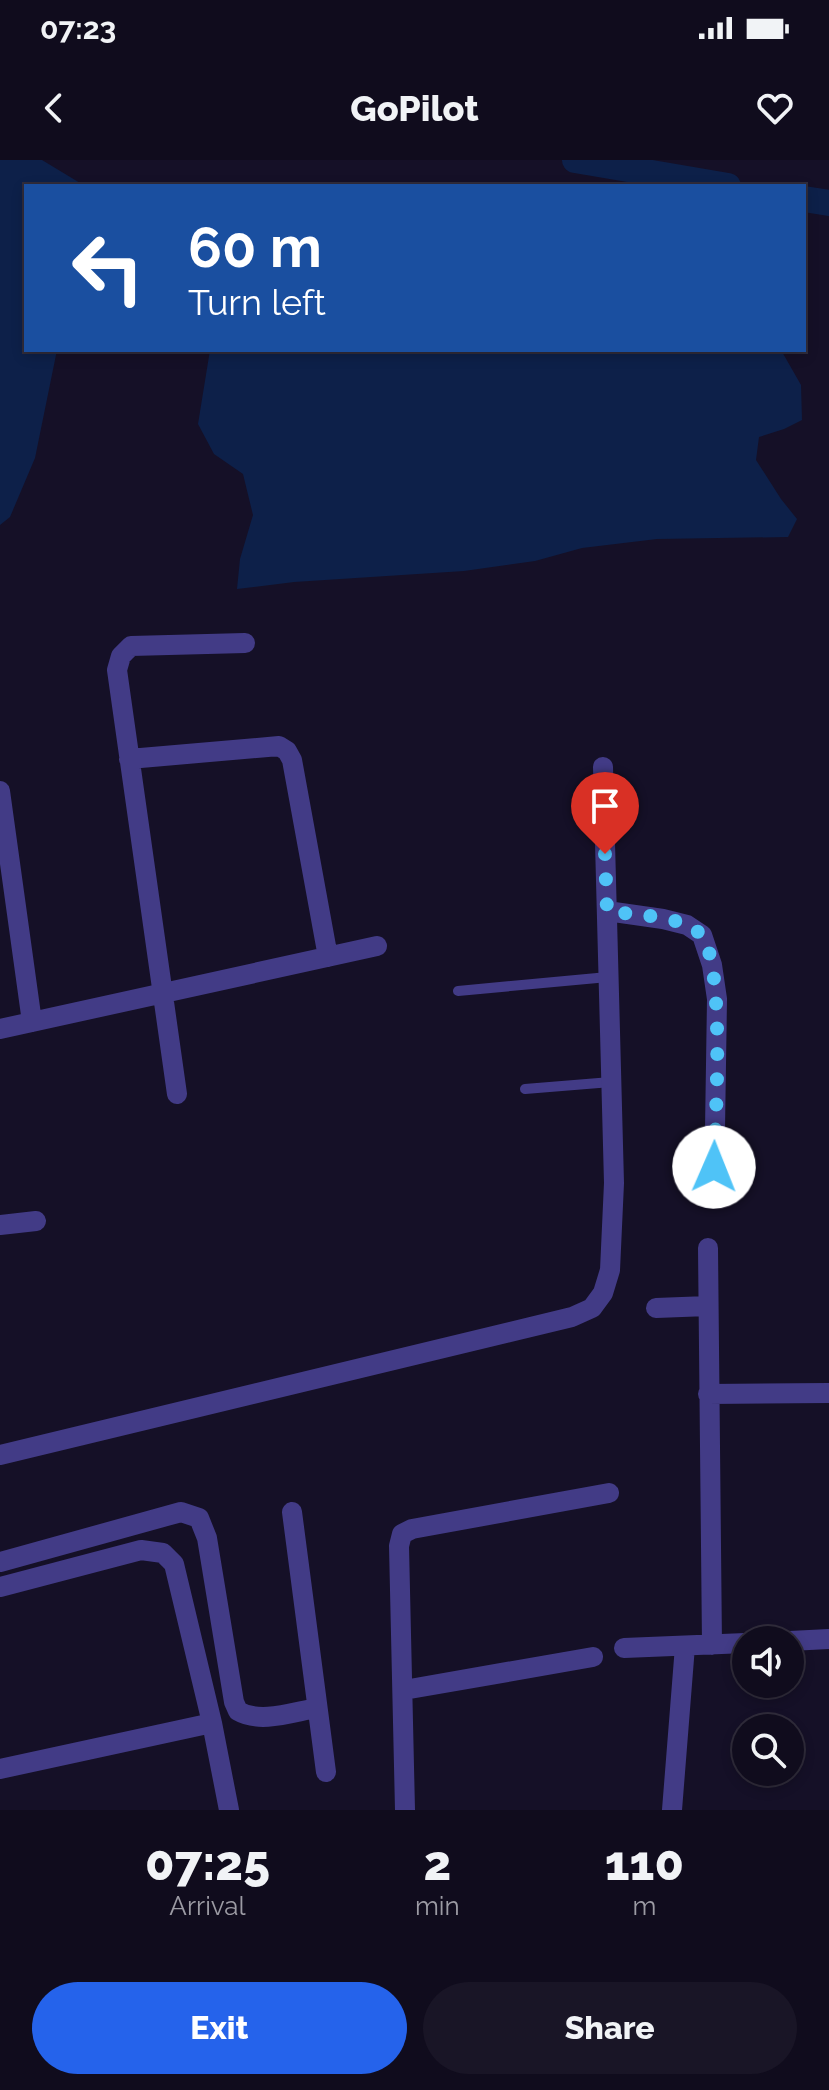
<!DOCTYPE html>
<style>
:root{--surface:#100c1d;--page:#191526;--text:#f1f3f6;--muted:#9c9ba4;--line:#302c3b;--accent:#2563eb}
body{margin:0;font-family:Raleway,sans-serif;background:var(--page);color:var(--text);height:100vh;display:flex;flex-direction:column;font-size:30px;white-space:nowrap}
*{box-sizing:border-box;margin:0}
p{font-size:26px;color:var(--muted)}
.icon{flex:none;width:44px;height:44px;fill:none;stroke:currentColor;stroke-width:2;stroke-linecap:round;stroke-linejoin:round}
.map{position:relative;height:1650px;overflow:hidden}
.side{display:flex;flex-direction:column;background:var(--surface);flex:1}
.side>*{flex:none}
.top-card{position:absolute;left:24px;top:24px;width:782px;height:168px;border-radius:0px;box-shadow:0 4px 12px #0003,0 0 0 2px var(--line);background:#1a4fa0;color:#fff;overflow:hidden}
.buttons{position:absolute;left:732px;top:1466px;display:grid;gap:16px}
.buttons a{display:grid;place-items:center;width:72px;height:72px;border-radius:50%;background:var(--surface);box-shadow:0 4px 12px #0003,0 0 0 2px var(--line);font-size:40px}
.pin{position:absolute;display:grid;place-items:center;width:68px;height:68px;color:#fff;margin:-82px -34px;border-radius:50% 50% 50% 0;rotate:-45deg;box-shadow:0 0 8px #0007}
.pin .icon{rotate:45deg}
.me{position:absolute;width:88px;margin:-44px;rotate:1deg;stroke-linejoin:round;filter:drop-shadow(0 0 6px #0008)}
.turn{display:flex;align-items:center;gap:28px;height:168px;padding:0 32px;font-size:36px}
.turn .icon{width:104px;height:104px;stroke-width:2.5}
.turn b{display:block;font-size:56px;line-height:68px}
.eta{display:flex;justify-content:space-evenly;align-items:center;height:136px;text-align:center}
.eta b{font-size:48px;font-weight:800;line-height:56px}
.button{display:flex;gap:16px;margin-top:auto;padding:16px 32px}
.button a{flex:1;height:92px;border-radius:48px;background:var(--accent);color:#fff;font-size:32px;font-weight:800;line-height:92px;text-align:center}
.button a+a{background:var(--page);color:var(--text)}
.status{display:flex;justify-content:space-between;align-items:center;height:56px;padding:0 40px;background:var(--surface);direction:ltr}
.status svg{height:22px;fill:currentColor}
header{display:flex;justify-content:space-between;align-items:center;height:104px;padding:0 32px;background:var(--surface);font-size:36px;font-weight:800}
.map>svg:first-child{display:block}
.water{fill:#0d2049}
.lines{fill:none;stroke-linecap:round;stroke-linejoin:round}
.canal{stroke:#0d2049;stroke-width:26}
.lane{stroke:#423b86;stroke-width:10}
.street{stroke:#423b86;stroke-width:20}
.route{stroke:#4fc3f7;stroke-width:14;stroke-dasharray:0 25.2}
</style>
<div class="status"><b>07:23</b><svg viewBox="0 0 49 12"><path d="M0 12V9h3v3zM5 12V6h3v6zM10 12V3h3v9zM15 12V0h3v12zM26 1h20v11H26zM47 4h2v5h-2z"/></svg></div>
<header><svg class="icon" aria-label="back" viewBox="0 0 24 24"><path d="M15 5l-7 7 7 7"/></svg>GoPilot<svg class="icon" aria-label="heart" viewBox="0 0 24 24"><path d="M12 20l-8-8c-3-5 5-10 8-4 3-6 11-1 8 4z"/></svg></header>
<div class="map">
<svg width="829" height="1650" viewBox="0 0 829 1650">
<rect width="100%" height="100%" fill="#151027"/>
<!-- water -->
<path class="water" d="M0,0H42L85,26H26V190H57L35,298L10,357L0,365Z
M210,190H781L801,225L802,260L784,269L759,277L756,300L781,339L797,359L788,377L657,379L582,388L535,401L464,411L294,422L237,429L240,399L253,355L243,314L214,294L198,264Z"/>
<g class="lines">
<!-- canal -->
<path class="canal" d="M575,0L728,26
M804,39L829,43"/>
<!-- lane -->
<path class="lane" d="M458,831L608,817
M525,929L611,922"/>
<!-- street -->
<path class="street" d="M129,599L279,586L287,591L292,600L328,797
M0,631L32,862
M607,751L663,759L687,765L702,775L712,805L717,839L714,1034
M0,869L377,786
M177,934L117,510L121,496L131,486L245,483
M0,1065L36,1061
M708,1088L712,1485
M656,1148L708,1146
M708,1234L829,1233
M0,1295L572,1157L592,1148L603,1133L610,1110L614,1023L603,607
M292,1352L326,1612
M0,1402L181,1352L199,1358L207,1378L234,1542L238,1551C260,1564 293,1552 317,1548
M0,1427L141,1390L163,1393L174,1404L212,1563L229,1650
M790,1481L829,1479
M624,1488L746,1483
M404,1530L593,1497
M0,1609L212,1563
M405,1650L399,1386L402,1374L412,1369L609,1333
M672,1650L685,1486"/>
</g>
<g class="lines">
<!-- route -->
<path class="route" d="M605,694L607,751C631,755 684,755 701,775C726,803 715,963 714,1007"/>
</g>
</svg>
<div class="buttons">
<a><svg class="icon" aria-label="sound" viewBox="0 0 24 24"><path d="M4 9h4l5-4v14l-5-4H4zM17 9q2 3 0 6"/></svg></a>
<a><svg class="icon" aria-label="search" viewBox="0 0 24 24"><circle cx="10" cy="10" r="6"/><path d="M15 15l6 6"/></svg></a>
</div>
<div class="pin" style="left:605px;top:694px;background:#d93025"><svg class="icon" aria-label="arrive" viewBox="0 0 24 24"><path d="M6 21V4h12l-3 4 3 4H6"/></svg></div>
<svg class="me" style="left:714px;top:1007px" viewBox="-20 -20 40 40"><circle r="19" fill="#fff"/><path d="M0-13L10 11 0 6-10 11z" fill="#4fc3f7"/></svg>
<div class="top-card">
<div class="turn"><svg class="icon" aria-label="left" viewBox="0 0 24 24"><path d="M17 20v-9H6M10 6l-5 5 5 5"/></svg><div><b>60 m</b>Turn left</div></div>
</div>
</div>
<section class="side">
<div class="eta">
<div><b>07:25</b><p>Arrival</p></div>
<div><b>2</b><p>min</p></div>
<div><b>110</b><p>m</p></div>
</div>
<div class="button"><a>Exit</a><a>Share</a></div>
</section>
